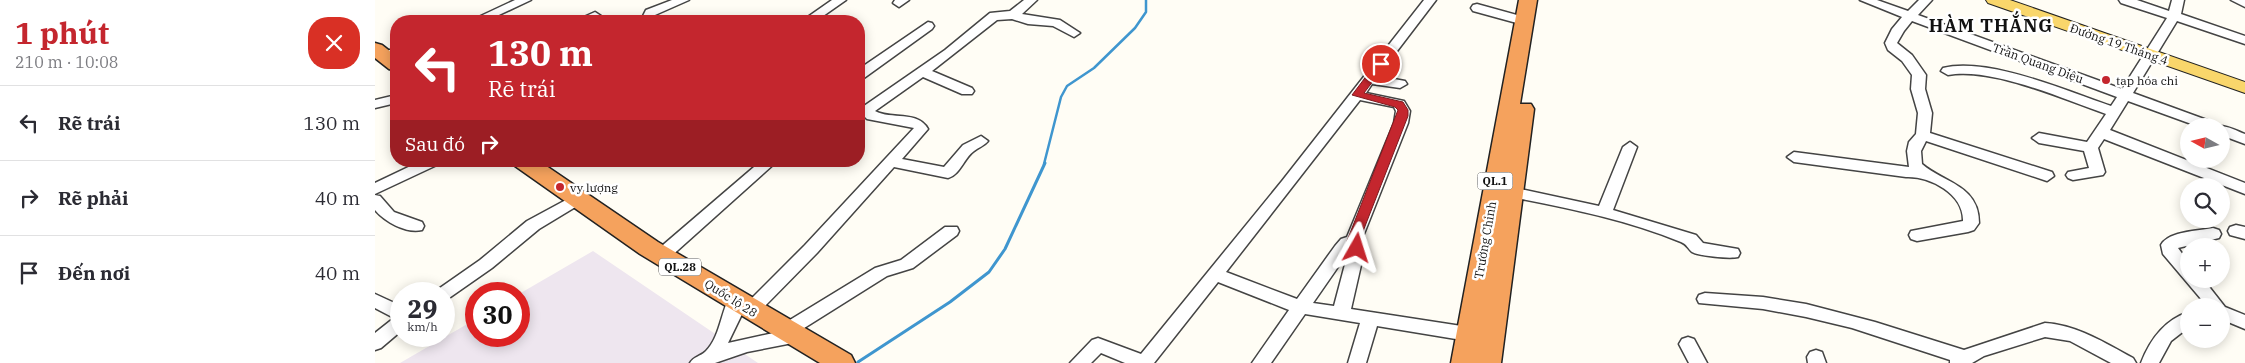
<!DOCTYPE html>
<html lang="vi">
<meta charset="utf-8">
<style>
:root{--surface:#fff;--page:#f7f7f7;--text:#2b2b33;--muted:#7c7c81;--line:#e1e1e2;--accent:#c4262e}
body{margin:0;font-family:"IBM Plex Serif",serif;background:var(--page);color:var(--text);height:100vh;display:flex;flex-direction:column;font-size:19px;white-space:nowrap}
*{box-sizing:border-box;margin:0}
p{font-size:16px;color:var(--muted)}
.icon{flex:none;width:28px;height:28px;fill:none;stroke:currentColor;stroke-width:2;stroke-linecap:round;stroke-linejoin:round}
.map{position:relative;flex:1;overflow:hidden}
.drawer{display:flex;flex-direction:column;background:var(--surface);width:375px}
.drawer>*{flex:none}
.guide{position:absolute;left:15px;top:15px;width:475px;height:152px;border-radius:20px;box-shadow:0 2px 12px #0003;background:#c4262e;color:#fff;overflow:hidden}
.needle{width:32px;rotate:278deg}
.tools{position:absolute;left:1805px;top:118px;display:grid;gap:10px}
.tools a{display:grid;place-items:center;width:50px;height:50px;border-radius:50%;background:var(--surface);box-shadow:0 2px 12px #0003;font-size:25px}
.speed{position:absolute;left:15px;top:282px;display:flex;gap:10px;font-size:25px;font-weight:700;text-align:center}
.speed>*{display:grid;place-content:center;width:65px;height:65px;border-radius:50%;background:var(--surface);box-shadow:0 2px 12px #0003;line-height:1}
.speed small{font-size:12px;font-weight:400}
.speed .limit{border:8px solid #d22;background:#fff;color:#111}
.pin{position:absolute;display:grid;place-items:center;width:42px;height:42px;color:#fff;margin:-21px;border:2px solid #fff;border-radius:50%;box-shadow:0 1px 5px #0007}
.me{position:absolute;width:55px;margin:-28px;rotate:6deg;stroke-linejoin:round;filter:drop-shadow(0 0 4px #0008)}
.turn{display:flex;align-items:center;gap:18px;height:105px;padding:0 15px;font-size:22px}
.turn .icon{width:65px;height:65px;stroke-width:2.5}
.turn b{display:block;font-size:35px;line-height:42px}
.then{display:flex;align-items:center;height:48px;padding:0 15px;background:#0003;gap:10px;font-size:19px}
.round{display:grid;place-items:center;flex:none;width:52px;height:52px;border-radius:20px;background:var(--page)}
.headline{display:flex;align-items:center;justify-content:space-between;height:85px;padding:0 15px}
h1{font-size:30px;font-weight:700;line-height:38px;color:var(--accent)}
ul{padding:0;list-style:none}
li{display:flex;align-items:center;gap:15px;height:75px;padding:0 15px;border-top:1px solid var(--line)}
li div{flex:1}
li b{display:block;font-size:19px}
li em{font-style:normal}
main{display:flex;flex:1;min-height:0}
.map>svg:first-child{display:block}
.industrial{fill:#eee6ef}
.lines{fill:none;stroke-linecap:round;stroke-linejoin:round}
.stream-far1{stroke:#3f96cf;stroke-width:2.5}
.stream{stroke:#3f96cf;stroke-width:3}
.minor-casing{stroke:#444;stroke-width:3}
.major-casing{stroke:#222;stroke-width:2}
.highway-casing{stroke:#222;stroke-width:3}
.minor{fill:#fff;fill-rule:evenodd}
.major{fill:#f9d66b;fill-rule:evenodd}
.highway{fill:#f5a25d;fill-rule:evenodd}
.route{fill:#c4262e;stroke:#7f191e}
.poi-dot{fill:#c4262e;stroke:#fff;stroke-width:2}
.labels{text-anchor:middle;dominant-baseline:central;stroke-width:5;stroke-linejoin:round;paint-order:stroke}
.shield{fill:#fff;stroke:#585858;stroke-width:1}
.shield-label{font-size:11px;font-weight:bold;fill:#111}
.street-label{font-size:12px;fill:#111;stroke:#fff}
.poi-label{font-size:12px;fill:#111;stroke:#fff;text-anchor:start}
.district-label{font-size:18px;font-weight:bold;letter-spacing:1px;fill:#111;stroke:#fff}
</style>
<main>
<section class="drawer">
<div class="headline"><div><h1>1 phút</h1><p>210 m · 10:08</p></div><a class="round" style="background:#d93025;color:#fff"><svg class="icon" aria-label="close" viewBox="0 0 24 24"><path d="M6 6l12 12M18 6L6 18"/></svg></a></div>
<ul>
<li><svg class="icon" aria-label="left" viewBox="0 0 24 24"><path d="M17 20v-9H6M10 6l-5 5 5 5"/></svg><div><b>Rẽ trái</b></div><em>130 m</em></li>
<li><svg class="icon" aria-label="right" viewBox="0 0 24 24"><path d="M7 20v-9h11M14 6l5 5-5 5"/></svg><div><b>Rẽ phải</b></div><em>40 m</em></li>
<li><svg class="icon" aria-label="arrive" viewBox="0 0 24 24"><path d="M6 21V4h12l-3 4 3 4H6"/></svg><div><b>Đến nơi</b></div><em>40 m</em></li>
</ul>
</section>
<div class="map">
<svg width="1870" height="363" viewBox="0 0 1870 363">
<rect width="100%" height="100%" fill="#fffdf5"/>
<!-- industrial -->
<path class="industrial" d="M218,251L383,363H25L101,319V336H144V294Z"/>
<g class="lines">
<!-- stream-far1 -->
<path class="stream-far1" d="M669,164L686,97L692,86L719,68L760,28L771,12V0"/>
<!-- stream -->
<path class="stream" d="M483,362L575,302L614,272L630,249L670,163"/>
<!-- minor casing -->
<g class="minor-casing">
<path id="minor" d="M140,0H156L111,21H95Z
M297,0H314L280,15L284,21H270L267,18L271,10Z
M457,0H471L441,21H427Z
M520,0H534L524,7L518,3Z
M649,0H662L647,14L685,20L705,33L699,37L678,26L653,24L637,19L622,20L557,71L597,88L599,91L597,94H587L548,77L500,111C516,120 543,110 553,129L527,159L569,167L588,145L606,136L613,141C609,146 604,147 599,151C589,158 585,175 573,178L519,167L442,253L381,315L375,316L368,312L353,343L403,332L405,326L500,268L526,260L570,227H582L584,231L582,235L538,268L512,276L426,330L431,336L428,341L372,352L340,363H315C319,356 325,357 331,351C345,337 346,312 355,296L361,295L367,296L369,306L430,245L539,128L492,119L486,113L489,106L570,50L615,13L635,11Z
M1049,0H1061L1003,76L1030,81L1032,84L1025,88L997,84L991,93L1029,101L1035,111L1033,123L987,239L990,244L989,252L976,309L1093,327L1099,329L1102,334L1099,339L1093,341L1002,326L991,363H973L985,323L930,314L896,363H877L914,310L843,282L779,363H750L726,353L716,363H695L717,340L723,338L766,354L907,181ZM985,100L1019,107L1021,111L1019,123L972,237L966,239L960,246L922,299L851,272ZM973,253L959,306L938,303L972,254Z
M1485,0H1502L1533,11L1544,0H1557L1543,15L1747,89L1792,18L1746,3L1744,0H1762L1794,11L1797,0H1809L1806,14L1870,36V44L1802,21L1758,93L1840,123L1842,126H1822L1753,101L1735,130L1870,183V194L1729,139L1723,148L1730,172L1728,175L1698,180L1693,178L1691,175L1693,172L1714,168L1709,151L1664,143L1657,138L1664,133L1712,142L1731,114C1688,99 1617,67 1573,75L1566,71L1568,68C1614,57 1692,91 1736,106L1742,97L1537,21L1529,31L1522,43L1537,55L1551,75L1550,89L1557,113L1555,133L1677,172L1679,176L1672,181L1551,141L1546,151L1547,164C1569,183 1604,185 1604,223L1599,230L1593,232L1542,241L1536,239L1534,235L1536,231L1588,221C1589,194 1555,176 1531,177L1419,162L1412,157L1419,152L1534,167L1532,151L1534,142L1541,134L1543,113L1536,89L1537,75L1527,61L1513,50L1510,43L1517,29L1527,17Z
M1856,0H1870V7Z
M1102,4L1153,18L1155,21L1149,25L1098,11L1096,8L1098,5Z
M220,12L226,16C220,23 209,22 200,21Z
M553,22L557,23L559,26L557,29L489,78L484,79V69Z
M21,47V56L9,60L2,56Z
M21,95V103L0,108V100Z
M1843,126C1852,125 1862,131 1870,134V144L1846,135V126Z
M1255,142L1262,147L1238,210L1321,235L1328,243L1363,249L1365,253L1363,257C1355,259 1324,256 1317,252C1313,249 1312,244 1306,242C1252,220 1194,208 1136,197L1131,196L1128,192L1131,188L1136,187L1224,206L1248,147Z
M46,161H66L64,164L0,194V183Z
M386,161H398L399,164L293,259H281L279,255L281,251Z
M202,194L207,195L210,199L207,203L164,229L117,268L74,298L69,300V294H60L62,290L105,260L152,221Z
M0,195L5,196L19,212L47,222L49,226L47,230C31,234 9,221 0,210Z
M1861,225L1870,227V239L1855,235L1853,231L1855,227Z
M1838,228L1844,230L1846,234L1844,238L1803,248L1814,263V279H1828L1850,307L1870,315V329L1846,319V306H1832L1788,254L1786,245C1794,231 1823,231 1838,228Z
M1330,293L1388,297L1431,304L1500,322L1589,350L1670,323C1702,325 1730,343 1758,358L1761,363H1736L1695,341L1670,337L1609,356L1597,363H1575V360L1477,328L1431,317L1388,309L1324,303L1322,299L1324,295Z
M0,294L26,306V331L6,348L0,350V333L19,318L0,308Z
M1814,312V327L1796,341L1784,363H1766C1775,340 1789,320 1814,312Z
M1313,337L1319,339L1332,363H1314L1304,344L1307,339Z
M1441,350L1447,352L1451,363H1433L1432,357L1435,352Z"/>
</g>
<!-- major casing -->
<g class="major-casing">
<path id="major" d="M1611,0H1635L1870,82V93L1613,3Z"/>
</g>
<!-- highway casing -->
<g class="highway-casing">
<path id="highway" d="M1144,0H1162L1145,104H1156L1159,109L1126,363H1076Z
M0,43L7,45L21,56V71L14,69L0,58Z
M137,161H164L283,242L476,355L480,363H445L265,254L140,166Z"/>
</g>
<!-- minor -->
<use href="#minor" class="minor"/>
<!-- major -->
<use href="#major" class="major"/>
<!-- highway -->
<use href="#highway" class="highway"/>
</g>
<!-- route -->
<path class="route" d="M1006,61L1011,64L989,93L1028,102L1033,110V116L985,239L988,248L982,252L977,251L972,241L1023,110L1020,107L977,95L1002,62Z"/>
<!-- markers -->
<g class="poi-dot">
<circle cx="1731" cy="80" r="5"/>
<circle cx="185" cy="187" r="5"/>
</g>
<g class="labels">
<!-- shield labels -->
<g class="shield">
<rect x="1102.5" y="172.5" width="35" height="17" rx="4"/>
<rect x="284" y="258.5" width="42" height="17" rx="4"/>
</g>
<g class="shield-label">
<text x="1120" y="181">QL.1</text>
<text x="305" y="267">QL.28</text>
</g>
<!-- street labels -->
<g class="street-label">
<text transform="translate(1744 44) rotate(19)">Đường 19 Tháng 4</text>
<text transform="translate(1663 63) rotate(20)">Trần Quang Diệu</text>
<text transform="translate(1110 240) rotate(-80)">Trường Chinh</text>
<text transform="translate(356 298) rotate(32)">Quốc lộ 28</text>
</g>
<!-- poi labels -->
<g class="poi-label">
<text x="1741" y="80">tạp hóa chi</text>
<text x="195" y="187">vy lượng</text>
</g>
<!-- district labels -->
<g class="district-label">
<text x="1616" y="25">HÀM THẮNG</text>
</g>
</g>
</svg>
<div class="tools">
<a><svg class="needle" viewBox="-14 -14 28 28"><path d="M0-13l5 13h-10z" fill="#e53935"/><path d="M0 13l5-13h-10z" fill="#7c7c81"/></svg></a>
<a><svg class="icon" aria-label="search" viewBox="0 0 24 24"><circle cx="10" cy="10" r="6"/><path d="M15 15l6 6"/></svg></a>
<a>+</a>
<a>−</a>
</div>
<div class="speed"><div>29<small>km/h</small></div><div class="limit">30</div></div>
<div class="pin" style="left:1006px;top:64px;background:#d93025"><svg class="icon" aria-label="arrive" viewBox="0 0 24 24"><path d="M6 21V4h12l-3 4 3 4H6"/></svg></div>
<svg class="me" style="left:982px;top:248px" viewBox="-20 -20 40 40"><path d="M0-17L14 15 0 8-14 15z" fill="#c4262e" stroke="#fff" stroke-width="4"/></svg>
<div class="guide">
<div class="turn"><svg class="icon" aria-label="left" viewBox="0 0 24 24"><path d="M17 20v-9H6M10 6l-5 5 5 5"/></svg><div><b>130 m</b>Rẽ trái</div></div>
<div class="then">Sau đó<svg class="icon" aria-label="right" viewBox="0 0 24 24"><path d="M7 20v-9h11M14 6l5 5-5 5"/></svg></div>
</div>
</div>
</main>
